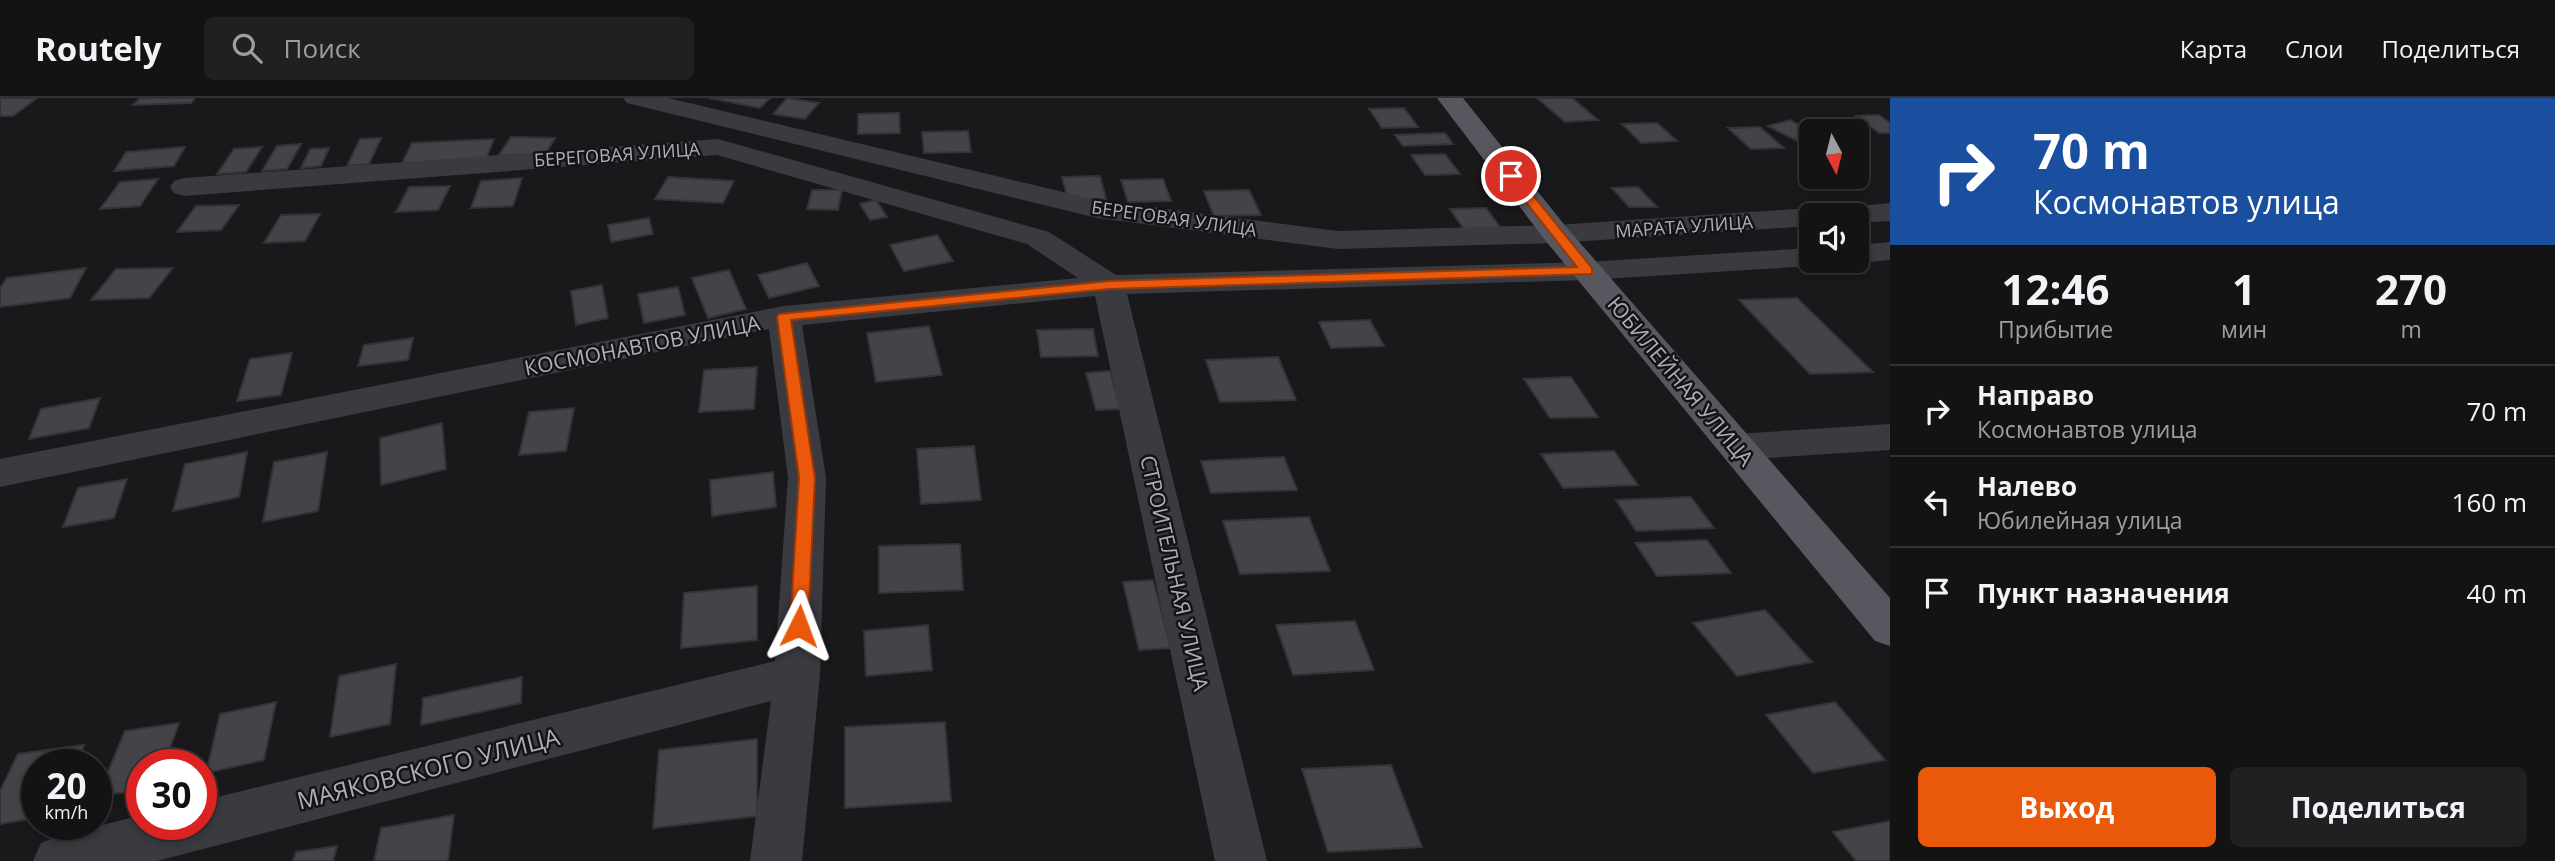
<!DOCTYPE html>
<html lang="ru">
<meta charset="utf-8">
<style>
:root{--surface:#131314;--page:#202022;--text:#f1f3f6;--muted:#9d9ea0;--line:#323234;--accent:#ea580c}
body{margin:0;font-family:"Open Sans",sans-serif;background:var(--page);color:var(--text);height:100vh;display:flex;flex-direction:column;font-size:26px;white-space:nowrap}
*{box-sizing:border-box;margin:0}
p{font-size:23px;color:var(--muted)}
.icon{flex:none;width:38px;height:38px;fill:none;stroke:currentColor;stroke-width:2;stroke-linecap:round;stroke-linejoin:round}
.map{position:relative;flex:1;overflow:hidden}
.panel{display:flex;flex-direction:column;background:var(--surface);width:665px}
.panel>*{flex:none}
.hud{background:#1a4fa0;color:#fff;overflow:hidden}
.needle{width:46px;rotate:173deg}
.controls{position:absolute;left:1799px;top:21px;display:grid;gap:14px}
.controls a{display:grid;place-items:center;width:70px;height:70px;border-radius:10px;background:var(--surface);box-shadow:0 4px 10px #0003,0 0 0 2px var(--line);font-size:35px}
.speed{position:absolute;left:21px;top:651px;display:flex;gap:14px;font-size:35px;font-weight:700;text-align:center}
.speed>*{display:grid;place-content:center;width:91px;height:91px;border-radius:50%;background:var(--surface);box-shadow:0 4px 10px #0003,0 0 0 2px var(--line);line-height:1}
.speed small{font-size:18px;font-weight:400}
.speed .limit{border:10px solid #d22;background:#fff;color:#111}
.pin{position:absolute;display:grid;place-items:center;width:60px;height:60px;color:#fff;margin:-30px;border:4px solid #fff;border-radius:50%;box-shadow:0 2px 7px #0007}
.me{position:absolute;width:77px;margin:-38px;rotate:3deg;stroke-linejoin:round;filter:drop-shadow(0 0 5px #0008)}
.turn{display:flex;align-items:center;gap:24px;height:147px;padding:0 28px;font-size:32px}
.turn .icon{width:91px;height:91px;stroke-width:2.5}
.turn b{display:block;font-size:49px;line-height:60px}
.eta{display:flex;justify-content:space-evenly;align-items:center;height:119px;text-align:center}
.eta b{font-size:42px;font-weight:700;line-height:49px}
.primary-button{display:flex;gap:14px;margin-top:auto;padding:14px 28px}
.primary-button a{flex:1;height:80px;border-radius:10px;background:var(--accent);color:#fff;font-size:28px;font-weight:700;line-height:80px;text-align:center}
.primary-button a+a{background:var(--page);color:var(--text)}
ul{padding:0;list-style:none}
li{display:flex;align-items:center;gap:21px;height:91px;padding:0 28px;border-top:2px solid var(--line)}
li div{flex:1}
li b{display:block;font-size:26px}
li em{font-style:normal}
header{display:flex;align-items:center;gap:42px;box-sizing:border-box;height:98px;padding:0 35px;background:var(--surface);border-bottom:2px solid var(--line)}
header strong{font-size:33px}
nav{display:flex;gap:38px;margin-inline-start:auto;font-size:24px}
.search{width:490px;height:63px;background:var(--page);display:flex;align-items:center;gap:18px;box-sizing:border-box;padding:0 24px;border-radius:10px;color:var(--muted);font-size:26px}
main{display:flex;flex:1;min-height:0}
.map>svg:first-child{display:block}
.building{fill:#444448;stroke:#343337;stroke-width:2}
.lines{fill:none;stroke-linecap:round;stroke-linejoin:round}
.minor{fill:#3a3b40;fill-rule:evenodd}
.major{fill:#57575f;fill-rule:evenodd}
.route{fill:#ea580c;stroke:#983908;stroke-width:2}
.labels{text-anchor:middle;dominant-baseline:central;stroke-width:5;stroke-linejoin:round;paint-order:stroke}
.far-street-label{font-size:18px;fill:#adafba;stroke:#141416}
.street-label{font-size:21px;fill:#adafba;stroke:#141416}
.near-street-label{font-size:24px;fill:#adafba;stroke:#141416}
</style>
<header>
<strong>Routely</strong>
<div class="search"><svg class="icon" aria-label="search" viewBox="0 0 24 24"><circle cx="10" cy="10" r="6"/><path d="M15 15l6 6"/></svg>Поиск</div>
<nav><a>Карта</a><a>Слои</a><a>Поделиться</a></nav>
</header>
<main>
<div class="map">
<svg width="1890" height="763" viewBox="0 0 1890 763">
<rect width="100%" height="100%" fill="#19191b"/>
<!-- building -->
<path class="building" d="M0,0H37L13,18H0Z
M140,0H195L191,5L133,7Z
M709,0H770L760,10Z
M787,0L819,5L805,21L773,16Z
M1537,0H1572L1598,22L1565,24Z
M1404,10L1418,29L1382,30L1369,11Z
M899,15L900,35L858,36V16Z
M1879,17L1890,25V35H1879L1856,18Z
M1790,22L1811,34V46L1805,47L1768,28Z
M1657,25L1677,43L1641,45L1622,26Z
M1760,29L1784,50L1751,51L1728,30Z
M968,33L971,54L924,55L922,34Z
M1445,35L1453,46L1403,48L1395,37Z
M511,39L555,40L544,58L499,57Z
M381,40L369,66L347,68L360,41Z
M494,41L486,61L402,65L412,45Z
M301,46L287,71L262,73L277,48Z
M185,49L174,68L114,73L126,54Z
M262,49L246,74L217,76L234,51Z
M329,50L321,68L301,70L310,51Z
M1445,56L1460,76L1425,77L1411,57Z
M1100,78L1106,101L1068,102L1062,79Z
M668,79L734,83L723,105L655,101Z
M522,80L513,108L471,110L481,83Z
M158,81L140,108L100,111L120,84Z
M1163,81L1171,103L1128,104L1121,82Z
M450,88L438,112L396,114L409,89Z
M1638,89L1657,109H1629L1612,90Z
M812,92H842L838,112L807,111Z
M1249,92L1261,117L1214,118L1204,93Z
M876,102L887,119L870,122L860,106Z
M239,107L221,132L177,134L196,108Z
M1486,110L1502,132L1465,133L1450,111Z
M320,116L305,143L264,145L281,117Z
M649,120L653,136L611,144L608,127Z
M937,137L953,163L904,173L890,147Z
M807,165L819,188L769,200L758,177Z
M86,170L70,200L0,209V190L7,180Z
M173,170L149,200L91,202L116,171Z
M729,172L746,211L708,220L692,180Z
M602,187L608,220L576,227L571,193Z
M678,189L685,217L644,225L638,196Z
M1797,200L1873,274L1810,276L1739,202Z
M1370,222L1384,248L1331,250L1319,224Z
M929,228L942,277L876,284L867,235Z
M1093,231L1098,258L1041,259L1037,232Z
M413,240L408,262L358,268L364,247Z
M292,255L281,297L237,303L250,261Z
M1278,259L1296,302L1220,304L1206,262Z
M757,269L754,311L699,314L704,272Z
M1110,273L1120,311L1096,312L1086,275Z
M1571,279L1598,319L1550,320L1524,281Z
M100,300L89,330L29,341L41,311Z
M574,310L566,353L519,357L529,314Z
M442,325L446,371L381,387L380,340Z
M974,348L981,402L921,406L917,351Z
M1614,353L1638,387L1563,390L1541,356Z
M247,354L239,399L173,413L185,366Z
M327,354L318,413L263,424L274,364Z
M1284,359L1297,392L1211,395L1201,363Z
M773,374L776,409L712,418L710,382Z
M127,381L114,420L63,429L78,390Z
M1691,399L1714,430L1636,433L1616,402Z
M1309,419L1330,473L1240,476L1223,423Z
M1707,442L1731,475L1657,478L1635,445Z
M960,446L963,492L879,495V448Z
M1153,482L1171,550L1139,552L1123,484Z
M757,488V542L681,550L684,495Z
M1765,512L1812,564L1737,578L1693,525Z
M1355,523L1374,572L1293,577L1276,527Z
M928,527L932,572L866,578L864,533Z
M396,566L390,626L330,639L339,578Z
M522,579L521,605L421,627L423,600Z
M276,604L264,662L206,675L220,616Z
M1835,604L1885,662L1813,675L1766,617Z
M945,624L951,703L845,710V629Z
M179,625L164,667H142V692L98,698L125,633Z
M757,641V718L653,730L659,652Z
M84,647L76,667H37V720L0,726V693L18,656Z
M1391,667L1422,749L1328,754L1302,671Z
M454,717L448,763H374L381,730Z
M1890,723V763H1856L1833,734Z
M337,748L333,763H293L296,754Z"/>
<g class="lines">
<!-- minor -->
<path class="minor" d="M623,0H668L1097,102L1338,133L1556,127L1811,110L1821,113L1824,117H1811V128L1556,145L1338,151L1097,120L627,5Z
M718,41L1049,134L1116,177L1587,164L1811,150V163H1824L1811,168L1587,182L1127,196L1267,763H1215L1095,198L802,227L826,380L820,577L802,763H750L771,603L157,763H33L41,745L59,738L142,717V726H201V703L775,563L788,380L769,231L0,389V361L784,208L1078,180L1027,146L717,57L184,98L174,95L170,89L174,83L184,80Z
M1890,105V123L1857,125V117H1825L1830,111Z
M1890,144V162L1857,165L1847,163H1857V147Z
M1890,326V352L1736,362L1723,358L1717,349L1723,340L1736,336Z"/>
<!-- major -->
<path class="major" d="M1437,0H1463L1567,130L1890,500V548L1875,543L1545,142Z"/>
</g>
<!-- route -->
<path class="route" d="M1507,75H1515L1592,170V176L1109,191L791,222L815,380L808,528L806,533L799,536L793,533L790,528L799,380L777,219L779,216L1109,183L1577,169L1507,80Z"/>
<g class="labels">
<!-- far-street labels -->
<g class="far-street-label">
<text transform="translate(617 56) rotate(-4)">БЕРЕГОВАЯ УЛИЦА</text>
<text transform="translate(1174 120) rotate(8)">БЕРЕГОВАЯ УЛИЦА</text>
<text transform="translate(1684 128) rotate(-4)">МАРАТА УЛИЦА</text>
</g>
<!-- street labels -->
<g class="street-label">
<text transform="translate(642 247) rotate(-11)">КОСМОНАВТОВ УЛИЦА</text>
<text transform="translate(1681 283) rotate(50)">ЮБИЛЕЙНАЯ УЛИЦА</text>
<text transform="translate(1175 475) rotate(77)">СТРОИТЕЛЬНАЯ УЛИЦА</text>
</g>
<!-- near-street labels -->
<g class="near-street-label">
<text transform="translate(428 670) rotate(-14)">МАЯКОВСКОГО УЛИЦА</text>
</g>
</g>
</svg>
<div class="controls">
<a><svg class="needle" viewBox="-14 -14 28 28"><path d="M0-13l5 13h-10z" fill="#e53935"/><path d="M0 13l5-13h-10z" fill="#9d9ea0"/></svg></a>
<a><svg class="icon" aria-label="sound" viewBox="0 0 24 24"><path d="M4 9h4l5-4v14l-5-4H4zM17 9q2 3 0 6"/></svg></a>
</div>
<div class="speed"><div>20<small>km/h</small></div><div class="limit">30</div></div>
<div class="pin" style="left:1511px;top:78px;background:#d93025"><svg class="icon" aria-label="arrive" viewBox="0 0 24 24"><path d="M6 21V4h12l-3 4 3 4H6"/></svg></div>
<svg class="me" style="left:799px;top:528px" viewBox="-20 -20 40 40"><path d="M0-17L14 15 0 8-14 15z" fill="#ea580c" stroke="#fff" stroke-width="4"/></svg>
</div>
<section class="panel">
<div class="hud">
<div class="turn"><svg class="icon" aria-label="right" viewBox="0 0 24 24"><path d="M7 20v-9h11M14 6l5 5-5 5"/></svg><div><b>70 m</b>Космонавтов улица</div></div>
</div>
<div class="eta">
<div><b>12:46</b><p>Прибытие</p></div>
<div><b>1</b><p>мин</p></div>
<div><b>270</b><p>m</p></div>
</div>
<ul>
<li><svg class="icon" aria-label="right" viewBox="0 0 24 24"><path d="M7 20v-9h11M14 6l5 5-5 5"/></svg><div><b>Направо</b><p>Космонавтов улица</p></div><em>70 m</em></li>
<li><svg class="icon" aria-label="left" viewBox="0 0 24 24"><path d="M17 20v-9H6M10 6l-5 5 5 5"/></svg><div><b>Налево</b><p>Юбилейная улица</p></div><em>160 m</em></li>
<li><svg class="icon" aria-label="arrive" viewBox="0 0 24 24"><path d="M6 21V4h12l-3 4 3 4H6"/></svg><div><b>Пункт назначения</b></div><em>40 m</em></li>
</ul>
<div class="primary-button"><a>Выход</a><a>Поделиться</a></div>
</section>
</main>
